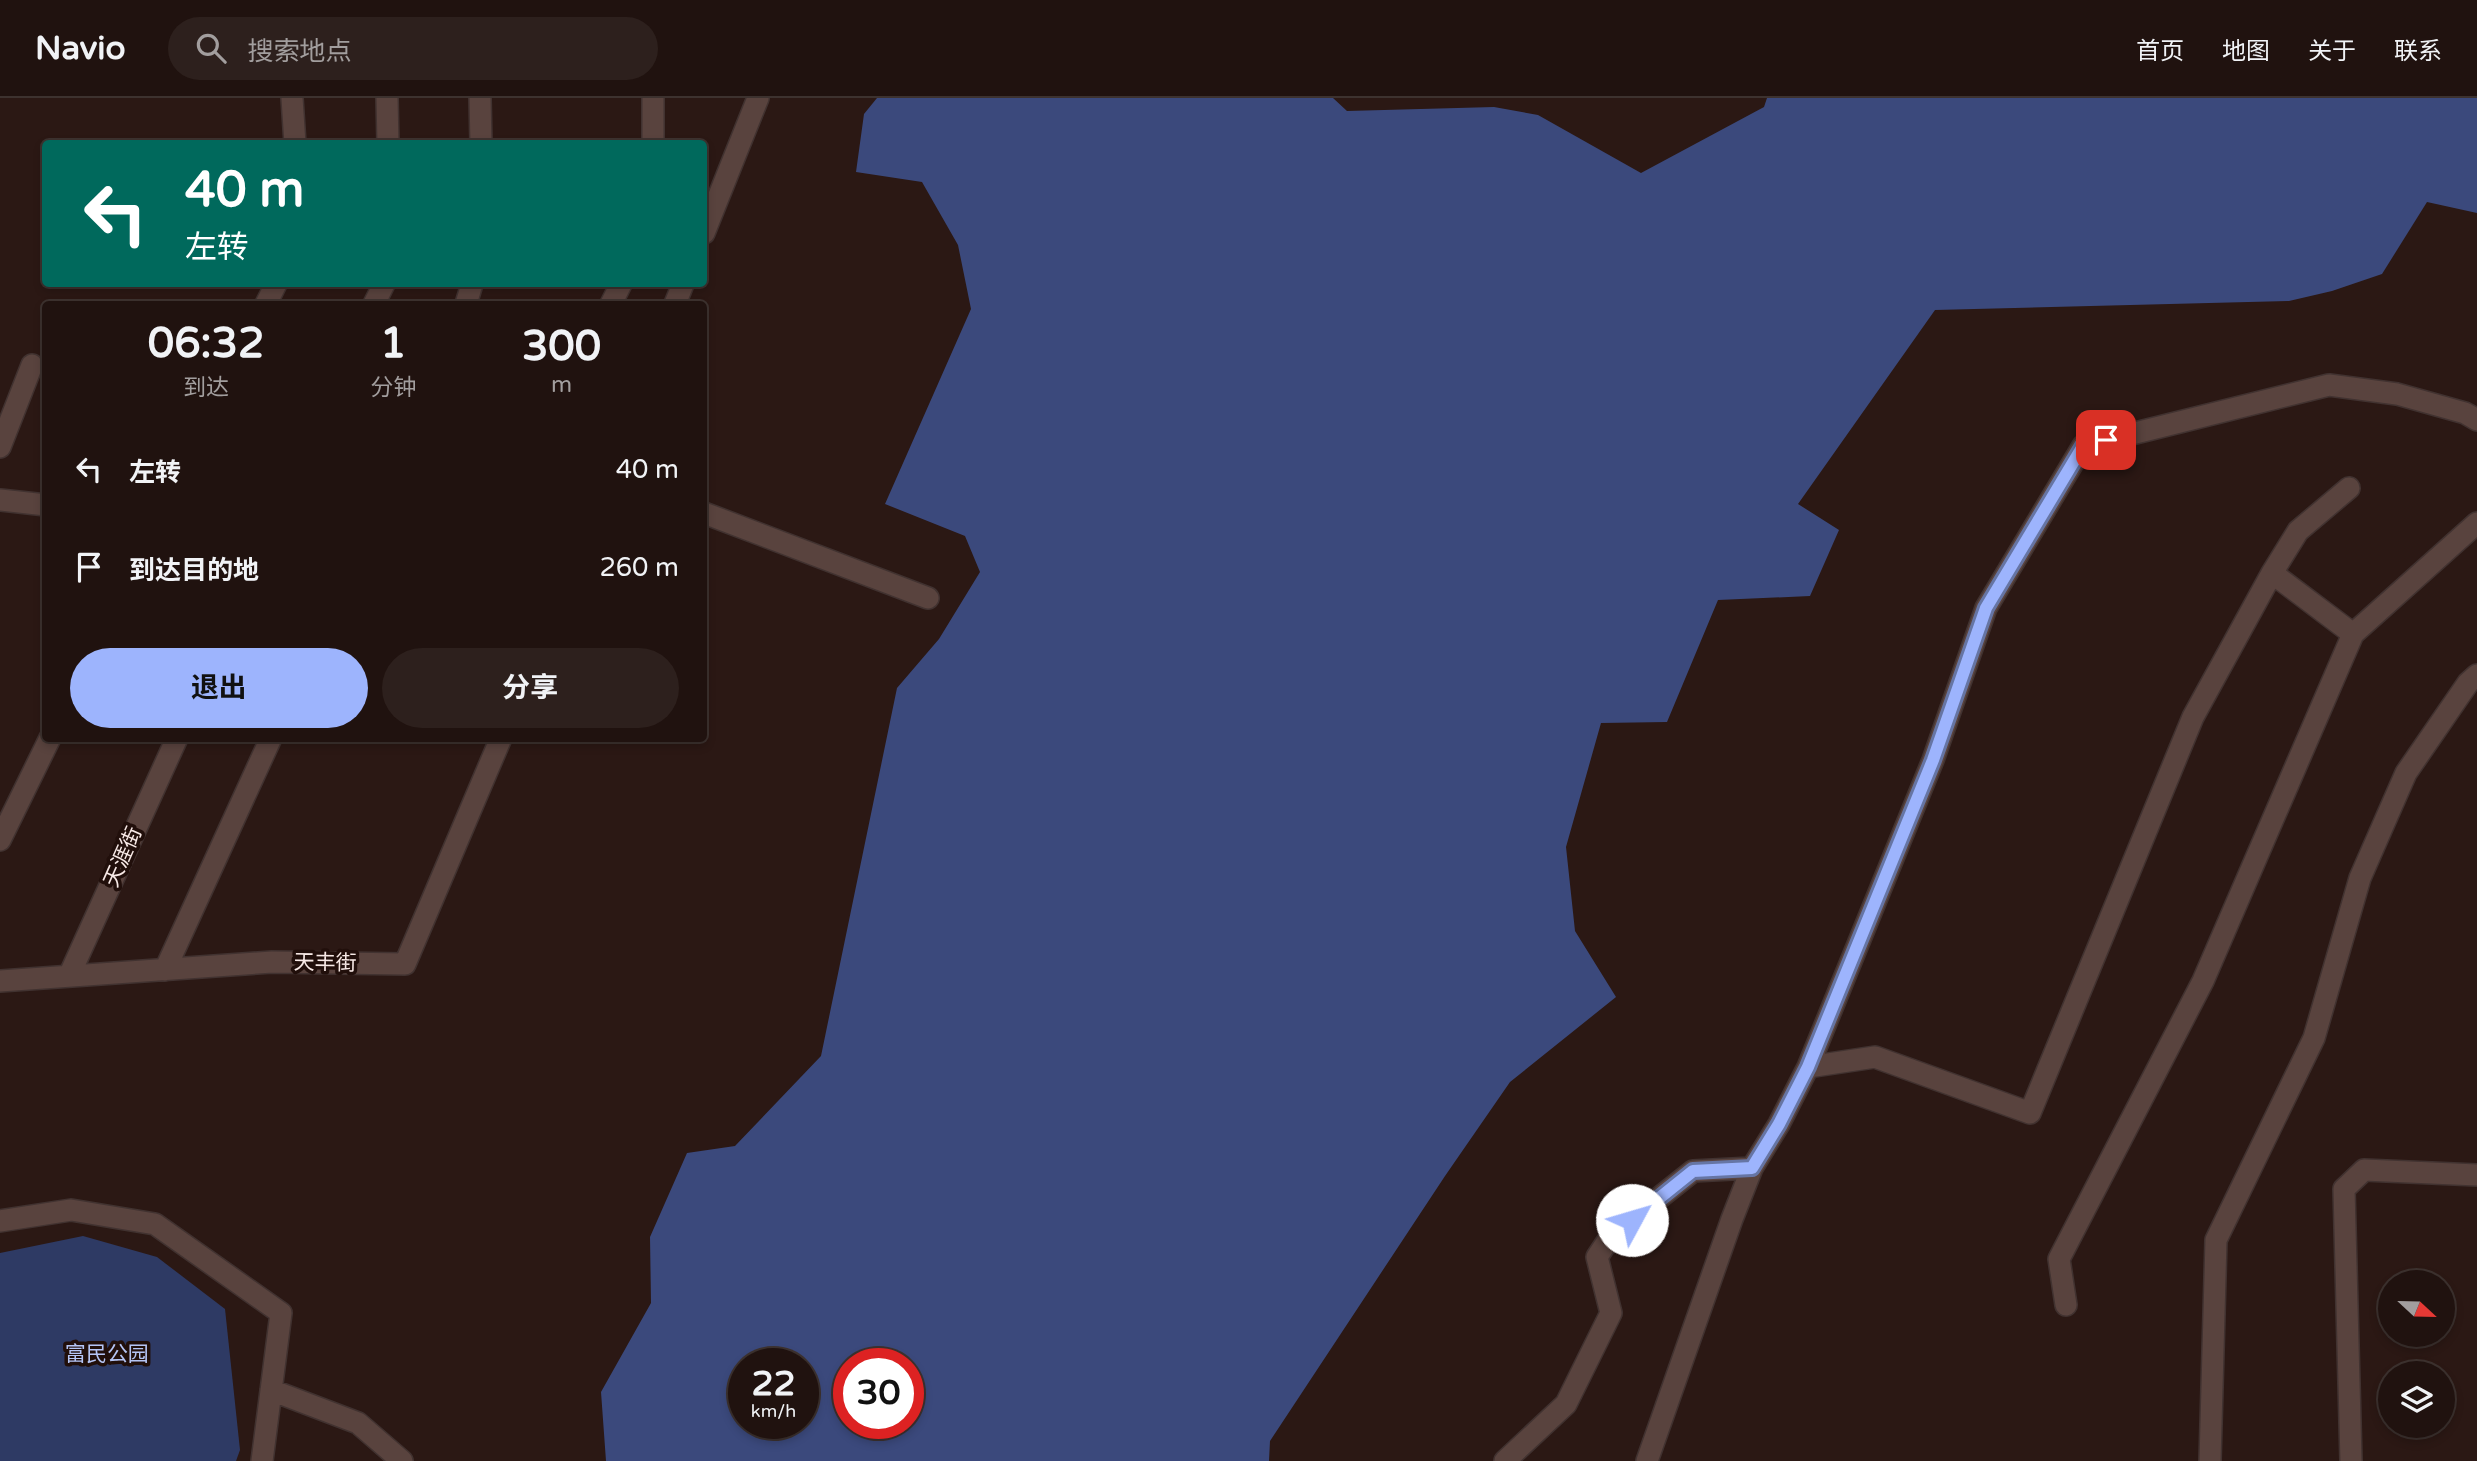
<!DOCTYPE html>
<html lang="zh">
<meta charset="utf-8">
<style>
:root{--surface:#20120f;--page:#2d201d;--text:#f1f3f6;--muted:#a29e9e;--line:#3d322f;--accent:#9db4fd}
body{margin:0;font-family:"Varela Round","Noto Sans SC",sans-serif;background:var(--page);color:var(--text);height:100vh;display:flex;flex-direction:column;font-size:26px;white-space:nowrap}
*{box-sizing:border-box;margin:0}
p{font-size:23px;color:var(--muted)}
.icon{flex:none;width:38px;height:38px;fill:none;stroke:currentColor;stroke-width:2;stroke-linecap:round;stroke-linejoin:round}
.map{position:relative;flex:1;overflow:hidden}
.details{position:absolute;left:42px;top:203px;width:665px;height:441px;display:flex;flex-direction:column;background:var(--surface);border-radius:7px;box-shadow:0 4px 10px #0003,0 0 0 2px var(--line)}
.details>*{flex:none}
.top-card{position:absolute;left:42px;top:42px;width:665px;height:147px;border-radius:7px;box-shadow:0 4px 10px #0003,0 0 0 2px var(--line);background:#00695c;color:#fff;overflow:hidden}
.needle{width:46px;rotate:112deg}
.controls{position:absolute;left:2378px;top:1172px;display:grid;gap:14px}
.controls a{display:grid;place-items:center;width:77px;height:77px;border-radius:50%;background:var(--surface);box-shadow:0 4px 10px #0003,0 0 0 2px var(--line);font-size:35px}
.speed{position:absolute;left:728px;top:1250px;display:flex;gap:14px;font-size:35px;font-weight:700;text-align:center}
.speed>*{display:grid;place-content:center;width:91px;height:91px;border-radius:50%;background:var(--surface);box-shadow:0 4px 10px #0003,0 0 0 2px var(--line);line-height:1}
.speed small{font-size:18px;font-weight:400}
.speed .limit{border:10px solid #d22;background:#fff;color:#111}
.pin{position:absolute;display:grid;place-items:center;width:60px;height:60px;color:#fff;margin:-30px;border-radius:14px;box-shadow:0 4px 10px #0006}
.me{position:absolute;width:77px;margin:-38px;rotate:51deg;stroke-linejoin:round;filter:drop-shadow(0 0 5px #0008)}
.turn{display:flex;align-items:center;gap:24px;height:147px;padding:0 28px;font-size:32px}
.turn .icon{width:91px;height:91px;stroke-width:2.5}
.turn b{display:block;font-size:49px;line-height:60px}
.eta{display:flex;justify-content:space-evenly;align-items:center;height:119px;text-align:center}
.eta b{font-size:42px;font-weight:700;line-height:49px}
.action{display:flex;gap:14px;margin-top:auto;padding:14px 28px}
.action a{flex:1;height:80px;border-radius:42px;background:var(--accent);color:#111;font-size:28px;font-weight:700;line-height:80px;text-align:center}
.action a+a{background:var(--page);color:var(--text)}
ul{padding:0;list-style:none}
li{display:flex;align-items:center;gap:21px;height:98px;padding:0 28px}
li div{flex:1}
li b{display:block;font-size:26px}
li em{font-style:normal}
header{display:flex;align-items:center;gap:42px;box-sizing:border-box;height:98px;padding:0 35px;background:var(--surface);border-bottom:2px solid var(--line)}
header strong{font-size:33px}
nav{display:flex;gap:38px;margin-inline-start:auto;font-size:24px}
.search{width:490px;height:63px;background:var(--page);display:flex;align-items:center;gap:18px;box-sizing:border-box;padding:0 24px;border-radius:38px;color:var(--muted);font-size:26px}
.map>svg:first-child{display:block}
.green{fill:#2e3a64}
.forest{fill:#3b497c;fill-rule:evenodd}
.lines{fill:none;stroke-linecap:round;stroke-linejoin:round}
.minor-casing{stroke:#413230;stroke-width:24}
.minor{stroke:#59433e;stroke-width:21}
.route-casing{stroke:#6675a4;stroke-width:18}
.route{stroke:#9db4fd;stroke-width:12}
.labels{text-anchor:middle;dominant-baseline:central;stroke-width:7;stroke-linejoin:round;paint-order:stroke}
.street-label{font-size:21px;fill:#f8eae7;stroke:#210f0b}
.park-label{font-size:21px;fill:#b5c5f5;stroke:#210f0b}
</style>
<header>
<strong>Navio</strong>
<div class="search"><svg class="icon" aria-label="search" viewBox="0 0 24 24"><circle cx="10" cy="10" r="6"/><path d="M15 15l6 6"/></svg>搜索地点</div>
<nav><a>首页</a><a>地图</a><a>关于</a><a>联系</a></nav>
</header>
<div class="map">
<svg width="2477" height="1363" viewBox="0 0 2477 1363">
<rect width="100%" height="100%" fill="#2b1814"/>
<!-- green -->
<path class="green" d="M83,1138L157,1159L225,1211L240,1352L236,1363H0V1155Z"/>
<!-- forest -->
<path class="forest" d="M877,0H1333L1347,13L1494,9L1538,17L1641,75L1764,9L1767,0H2477V115L2427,104L2382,176L2332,193L2289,203L1935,212L1798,406L1839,432L1810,498L1718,502L1667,624L1601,625L1566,749L1575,833L1616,899L1510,984L1445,1078L1270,1343L1269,1363H606L601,1294L651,1205L650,1139L687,1055L735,1048L821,958L897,590L939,541L980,474L965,438L885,406L971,211L958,147L922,84L856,74L864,16ZM744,1265H803V1325H744ZM849,1265H908V1325H849Z"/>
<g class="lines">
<!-- minor casing -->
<g class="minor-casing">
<path id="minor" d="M292,0L295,46
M387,0L388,46
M480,0L481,46
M653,46V0
M704,135L758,0
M266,206L276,186
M374,206L384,186
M466,206L472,186
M611,206L621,186
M675,206L683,186
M0,349L32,267
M0,402L46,407
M704,415L928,500
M2272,475L2353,536
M0,742L50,640
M165,872L271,640
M69,878L177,640
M0,883L272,864L405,866L501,640
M1808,969L1875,959L2030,1015L2193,619L2272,475L2298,433L2349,390
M0,1123L71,1112L155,1126L281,1215L262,1363
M2066,1207L2059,1161L2203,883L2353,536L2477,425
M271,1292L358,1325L402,1363
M1505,1363L1566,1306L1611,1215L1597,1159L1611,1138L1693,1073L1752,1070
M1647,1363L1732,1121L1752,1070L1779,1026L1808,969L1933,662L1986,510L2083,348L2329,287L2397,296L2465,315L2477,322
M2210,1363L2216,1142L2314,940L2360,780L2406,675L2468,585L2477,577
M2351,1363L2344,1091L2364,1072L2477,1077"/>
</g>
<!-- minor -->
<use href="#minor" class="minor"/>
</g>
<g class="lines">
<!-- route casing -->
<g class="route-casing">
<path id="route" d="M1632,1122L1693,1073L1752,1070L1779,1026L1808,969L1933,662L1986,510L2083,348L2106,342"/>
</g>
<!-- route -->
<use href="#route" class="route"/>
</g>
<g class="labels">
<!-- street labels -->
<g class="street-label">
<text transform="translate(123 759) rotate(-66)">天涯街</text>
<text transform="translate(325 865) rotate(1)">天丰街</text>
</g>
<!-- park labels -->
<g class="park-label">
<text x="107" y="1256">富民公园</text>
</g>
</g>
</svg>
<div class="controls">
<a><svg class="needle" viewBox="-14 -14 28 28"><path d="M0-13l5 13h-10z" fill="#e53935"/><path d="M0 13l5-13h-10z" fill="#a29e9e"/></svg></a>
<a><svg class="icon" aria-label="layers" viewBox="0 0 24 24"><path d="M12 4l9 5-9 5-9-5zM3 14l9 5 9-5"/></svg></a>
</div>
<div class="speed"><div>22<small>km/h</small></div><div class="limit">30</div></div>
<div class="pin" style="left:2106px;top:342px;background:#d93025"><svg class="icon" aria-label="arrive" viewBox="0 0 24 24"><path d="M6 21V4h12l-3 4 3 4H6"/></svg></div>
<svg class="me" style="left:1632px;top:1122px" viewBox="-20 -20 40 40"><circle r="19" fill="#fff"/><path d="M0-13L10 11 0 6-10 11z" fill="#9db4fd"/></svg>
<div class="top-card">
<div class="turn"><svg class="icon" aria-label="left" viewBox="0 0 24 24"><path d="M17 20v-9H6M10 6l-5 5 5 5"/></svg><div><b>40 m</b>左转</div></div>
</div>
<section class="details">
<div class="eta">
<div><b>06:32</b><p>到达</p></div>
<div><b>1</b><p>分钟</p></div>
<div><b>300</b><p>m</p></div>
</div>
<ul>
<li><svg class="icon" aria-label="left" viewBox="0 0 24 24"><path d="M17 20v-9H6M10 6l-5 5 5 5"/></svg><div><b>左转</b></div><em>40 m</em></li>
<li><svg class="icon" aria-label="arrive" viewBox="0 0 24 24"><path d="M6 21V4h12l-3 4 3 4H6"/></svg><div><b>到达目的地</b></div><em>260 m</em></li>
</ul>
<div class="action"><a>退出</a><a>分享</a></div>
</section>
</div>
